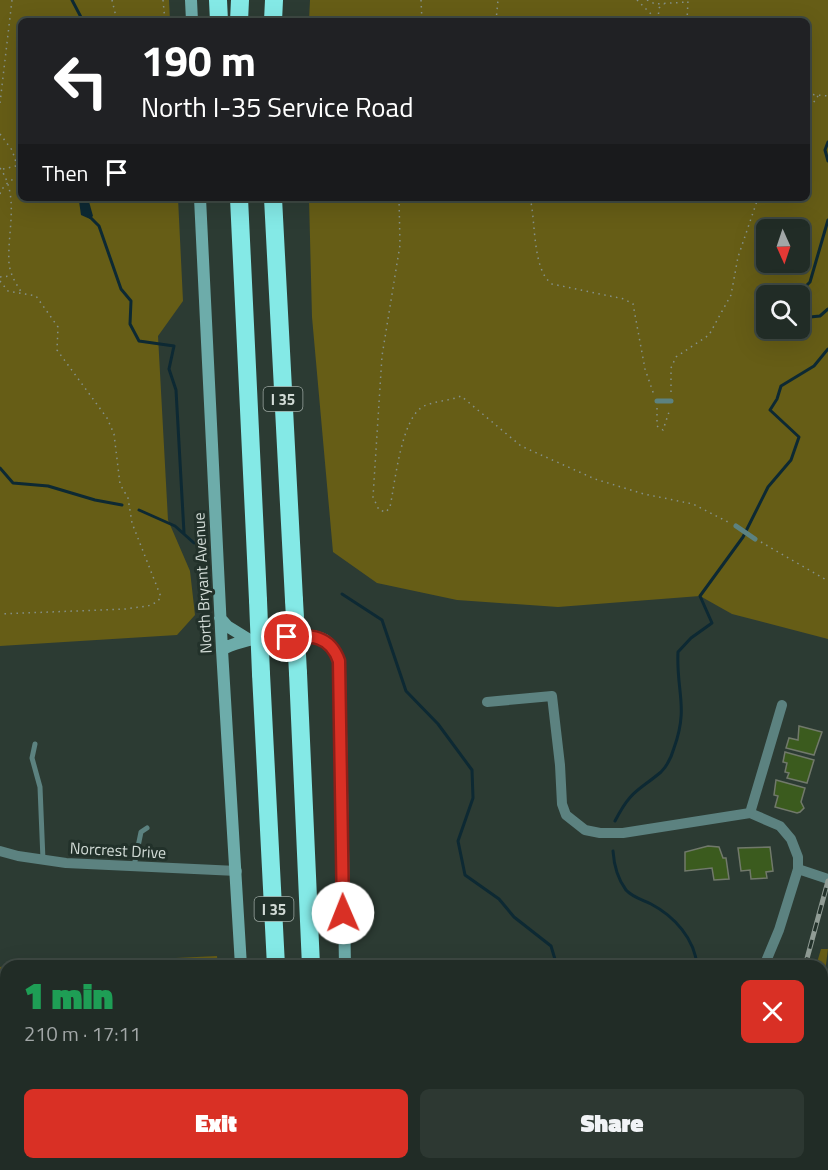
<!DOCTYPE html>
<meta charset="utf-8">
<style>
:root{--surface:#212c26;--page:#2d3832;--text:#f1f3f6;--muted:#a2a7a7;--line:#3e4843;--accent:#d93025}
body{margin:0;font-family:"Titillium Web",sans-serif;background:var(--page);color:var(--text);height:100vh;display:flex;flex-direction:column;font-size:22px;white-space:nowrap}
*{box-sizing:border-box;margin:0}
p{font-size:20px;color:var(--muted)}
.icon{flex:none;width:33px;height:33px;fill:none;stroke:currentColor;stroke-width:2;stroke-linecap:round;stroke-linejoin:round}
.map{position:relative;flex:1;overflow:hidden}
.details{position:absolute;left:0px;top:960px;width:828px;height:210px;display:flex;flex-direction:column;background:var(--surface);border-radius:18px 18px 0 0;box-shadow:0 6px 24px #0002,0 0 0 2px var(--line)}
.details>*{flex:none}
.banner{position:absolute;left:18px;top:18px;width:792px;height:183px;border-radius:9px;box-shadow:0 6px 24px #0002,0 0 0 2px var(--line);background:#202124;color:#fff;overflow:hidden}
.needle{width:39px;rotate:177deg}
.tools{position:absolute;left:756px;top:219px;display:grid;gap:12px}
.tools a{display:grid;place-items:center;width:54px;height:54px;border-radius:9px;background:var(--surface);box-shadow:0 6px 24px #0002,0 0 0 2px var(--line);font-size:30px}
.pin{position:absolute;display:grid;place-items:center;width:51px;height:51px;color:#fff;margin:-26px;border:3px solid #fff;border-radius:50%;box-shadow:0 2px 6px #0007}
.me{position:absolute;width:66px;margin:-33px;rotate:359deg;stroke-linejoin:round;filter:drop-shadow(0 0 4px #0008)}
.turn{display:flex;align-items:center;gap:21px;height:126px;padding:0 24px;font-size:27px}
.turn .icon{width:78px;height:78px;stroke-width:2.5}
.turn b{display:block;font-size:42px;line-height:51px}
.then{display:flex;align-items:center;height:57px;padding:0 24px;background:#0003;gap:12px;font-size:22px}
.round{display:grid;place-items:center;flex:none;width:63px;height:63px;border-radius:9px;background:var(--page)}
.overview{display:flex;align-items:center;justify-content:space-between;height:102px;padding:0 24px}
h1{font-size:36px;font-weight:800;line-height:45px;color:#1e9e55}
.primary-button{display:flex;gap:12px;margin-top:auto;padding:12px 24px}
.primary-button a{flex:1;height:69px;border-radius:9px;background:var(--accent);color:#fff;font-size:24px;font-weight:800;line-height:69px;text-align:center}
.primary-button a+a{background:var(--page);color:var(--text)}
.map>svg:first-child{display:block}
.green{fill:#665d16;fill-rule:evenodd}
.water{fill:#0d2933}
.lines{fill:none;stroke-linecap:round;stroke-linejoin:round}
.stream{stroke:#0d2933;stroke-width:3}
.building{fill:#3b5b1e;stroke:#71796b;stroke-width:1.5}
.path{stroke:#85918a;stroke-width:1.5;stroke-dasharray:1.5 4.5;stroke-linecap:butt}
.lane{stroke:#5c8280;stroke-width:5}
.street{stroke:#5c8280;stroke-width:10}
.secondary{stroke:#6dacaa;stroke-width:12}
.highway{stroke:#84e9e6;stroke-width:18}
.rail-casing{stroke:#909c95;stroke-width:5}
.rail{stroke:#22312a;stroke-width:3;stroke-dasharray:9;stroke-linecap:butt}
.highway-bridge{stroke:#84e9e6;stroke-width:18}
.route-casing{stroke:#8d1f18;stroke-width:15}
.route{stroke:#d93025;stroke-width:10}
.labels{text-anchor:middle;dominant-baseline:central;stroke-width:6;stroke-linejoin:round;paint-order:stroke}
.shield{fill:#22312a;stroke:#9da8a2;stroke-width:1.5}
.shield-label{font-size:15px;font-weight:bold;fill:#d2dbd6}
.street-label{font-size:16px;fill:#d2dbd6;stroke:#22312a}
</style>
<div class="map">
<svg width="828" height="1170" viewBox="0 0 828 1170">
<rect width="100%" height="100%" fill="#2c3b33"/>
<!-- green -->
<path class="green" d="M0,0H169L170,21H21V198H178L183,301L158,336L168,520L190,571L195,615L177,635L0,646Z
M310,0H828V639L732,614L700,596L558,607L457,600L377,583L333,552L312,317L309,198H807V21H309ZM766,230H800V262H766ZM766,296H800V328H766Z
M821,949H828L822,995V966H816Z
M217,956L218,966H10Z
M6,966V1164H230V1170H0V967Z
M822,998L823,1015L828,1020V1170H764L766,1164H822Z"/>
<!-- water -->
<path class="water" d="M82,198H88L93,216L90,219L81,215L79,201Z"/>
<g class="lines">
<!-- stream -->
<path class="stream" d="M72,0L83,21
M828,142L825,150L828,161
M89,216L99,226L121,289L131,301L130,324L139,341L174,346L169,369L176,390L184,533
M796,296L810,282L828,220
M800,318L820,316L828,309
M0,468L13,483L48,486L95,500L122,505
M139,510L175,526L194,543
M342,594L382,620L406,691L438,724L472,770L473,798L458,841L465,875L499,899L514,917L551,946L557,966
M615,821C631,790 637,792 661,772C667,766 672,755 674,748C689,707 676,691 678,652L691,638L712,623L700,596L743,537L768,487L791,460L799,437L770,410L777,399L781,386L814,366L828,349
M613,851C614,866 617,878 626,890C632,897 643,900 651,904C674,916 695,939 697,966
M529,1170L530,1164"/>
</g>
<!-- building -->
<path class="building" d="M799,726L822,732L814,755L786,748L789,738L798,740Z
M785,752L814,760L807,783L787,778L789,773L785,772L787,763L783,762Z
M776,780L805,788L801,802L804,808L800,812L797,813L775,807L778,796L774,795Z
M708,846L719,847L723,858H726L729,879L714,880L712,868L685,871V852Z
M770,847L773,871L766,872L767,878L751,879L750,870L741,871L738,848Z"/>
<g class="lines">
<!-- path -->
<path class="path" d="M112,0L117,21
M163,0L165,21
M421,0L422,21
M637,0L658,21
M647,0L655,4L688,2
M658,20L659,8L664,4
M496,21L498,0
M687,21L688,0
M807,94L828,96
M0,103L12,0
M807,112L818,96
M0,134L12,150L21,177
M0,168C20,197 7,231 9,263C10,274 16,284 22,293
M3,169L16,166
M0,194C3,185 11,179 20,177
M399,198L400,245L382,356L373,497L379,510L386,512L390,507C395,484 401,417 424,406C435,401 449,401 461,396L521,446L595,479L644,494L693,504L730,523
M530,198C536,221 532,270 552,284L624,299L633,304L645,369L654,395
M0,277L11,276
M0,281L8,291L36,296L58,327L57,350L107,418L114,434L120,484L128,498L132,523L161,597L157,602L148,606L125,609L0,614
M671,392V368L676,357L709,335L731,295L738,257L758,198
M657,408V426L663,430L670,409
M761,542L828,581"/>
<!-- lane -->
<path class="lane" d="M657,401H671
M736,526L755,539
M35,744L32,758L40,787L43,860
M134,866L141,832L147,828"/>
<!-- street -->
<path class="street" d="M487,702L552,696L560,765L562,804L566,815L585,830L600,833H623L750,813L780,826L791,839L798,857V869L779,930L764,966
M750,813L782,705
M0,851L18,856L66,863L237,871
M798,869L828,879
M696,1170L698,1164"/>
<!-- secondary -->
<path class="secondary" d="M191,0L192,21
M200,198L222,650L241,966
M220,618L227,626L248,639
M222,650C237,638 308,629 325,640C336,648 338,660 340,673L345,966
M250,1164V1170
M356,1164V1170"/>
<!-- highway -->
<path class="highway" d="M218,0L219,21
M239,21L240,0
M273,21L274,0
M239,198L258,600
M273,198L294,600
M298,673L311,966
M261,674L276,966
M286,1164V1170
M321,1164V1170"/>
<!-- rail casing -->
<g class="rail-casing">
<path id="rail" d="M805,966L828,881
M750,1170L751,1164"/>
</g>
<!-- rail -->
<use href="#rail" class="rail"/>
<!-- highway-bridge -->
<path class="highway-bridge" d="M258,600L261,674
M294,600L298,673"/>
</g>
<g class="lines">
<!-- route casing -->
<g class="route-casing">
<path id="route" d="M287,637C311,635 330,635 339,661L343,913"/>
</g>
<!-- route -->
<use href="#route" class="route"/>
</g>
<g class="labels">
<!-- shield labels -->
<g class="shield">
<rect x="263.5" y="387" width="39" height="24" rx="4.5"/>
<rect x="254.5" y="897" width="39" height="24" rx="4.5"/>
</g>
<g class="shield-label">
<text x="283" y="399">I 35</text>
<text x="274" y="909">I 35</text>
</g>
<!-- street labels -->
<g class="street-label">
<text transform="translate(202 583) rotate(-93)">North Bryant Avenue</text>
<text transform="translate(118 850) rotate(3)">Norcrest Drive</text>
</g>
</g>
</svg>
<div class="tools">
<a><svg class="needle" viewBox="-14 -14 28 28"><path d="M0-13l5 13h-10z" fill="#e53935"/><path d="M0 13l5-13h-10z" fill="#a2a7a7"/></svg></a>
<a><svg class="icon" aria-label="search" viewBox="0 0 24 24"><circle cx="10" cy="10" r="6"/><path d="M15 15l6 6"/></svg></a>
</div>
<div class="pin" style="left:287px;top:637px;background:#d93025"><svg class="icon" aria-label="arrive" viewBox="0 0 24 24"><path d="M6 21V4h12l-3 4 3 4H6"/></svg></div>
<svg class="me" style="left:343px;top:913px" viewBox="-20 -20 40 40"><circle r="19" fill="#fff"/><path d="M0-13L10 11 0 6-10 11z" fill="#d93025"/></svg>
<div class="banner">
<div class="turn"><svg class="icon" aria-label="left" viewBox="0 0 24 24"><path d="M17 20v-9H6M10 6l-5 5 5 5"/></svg><div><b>190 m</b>North I-35 Service Road</div></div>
<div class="then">Then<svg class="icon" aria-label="arrive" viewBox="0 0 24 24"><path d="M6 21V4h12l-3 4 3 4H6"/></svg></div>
</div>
<section class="details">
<div class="overview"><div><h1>1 min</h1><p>210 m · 17:11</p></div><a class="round" style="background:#d93025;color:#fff"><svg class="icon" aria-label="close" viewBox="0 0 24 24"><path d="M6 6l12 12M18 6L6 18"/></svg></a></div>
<div class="primary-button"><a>Exit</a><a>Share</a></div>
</section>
</div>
